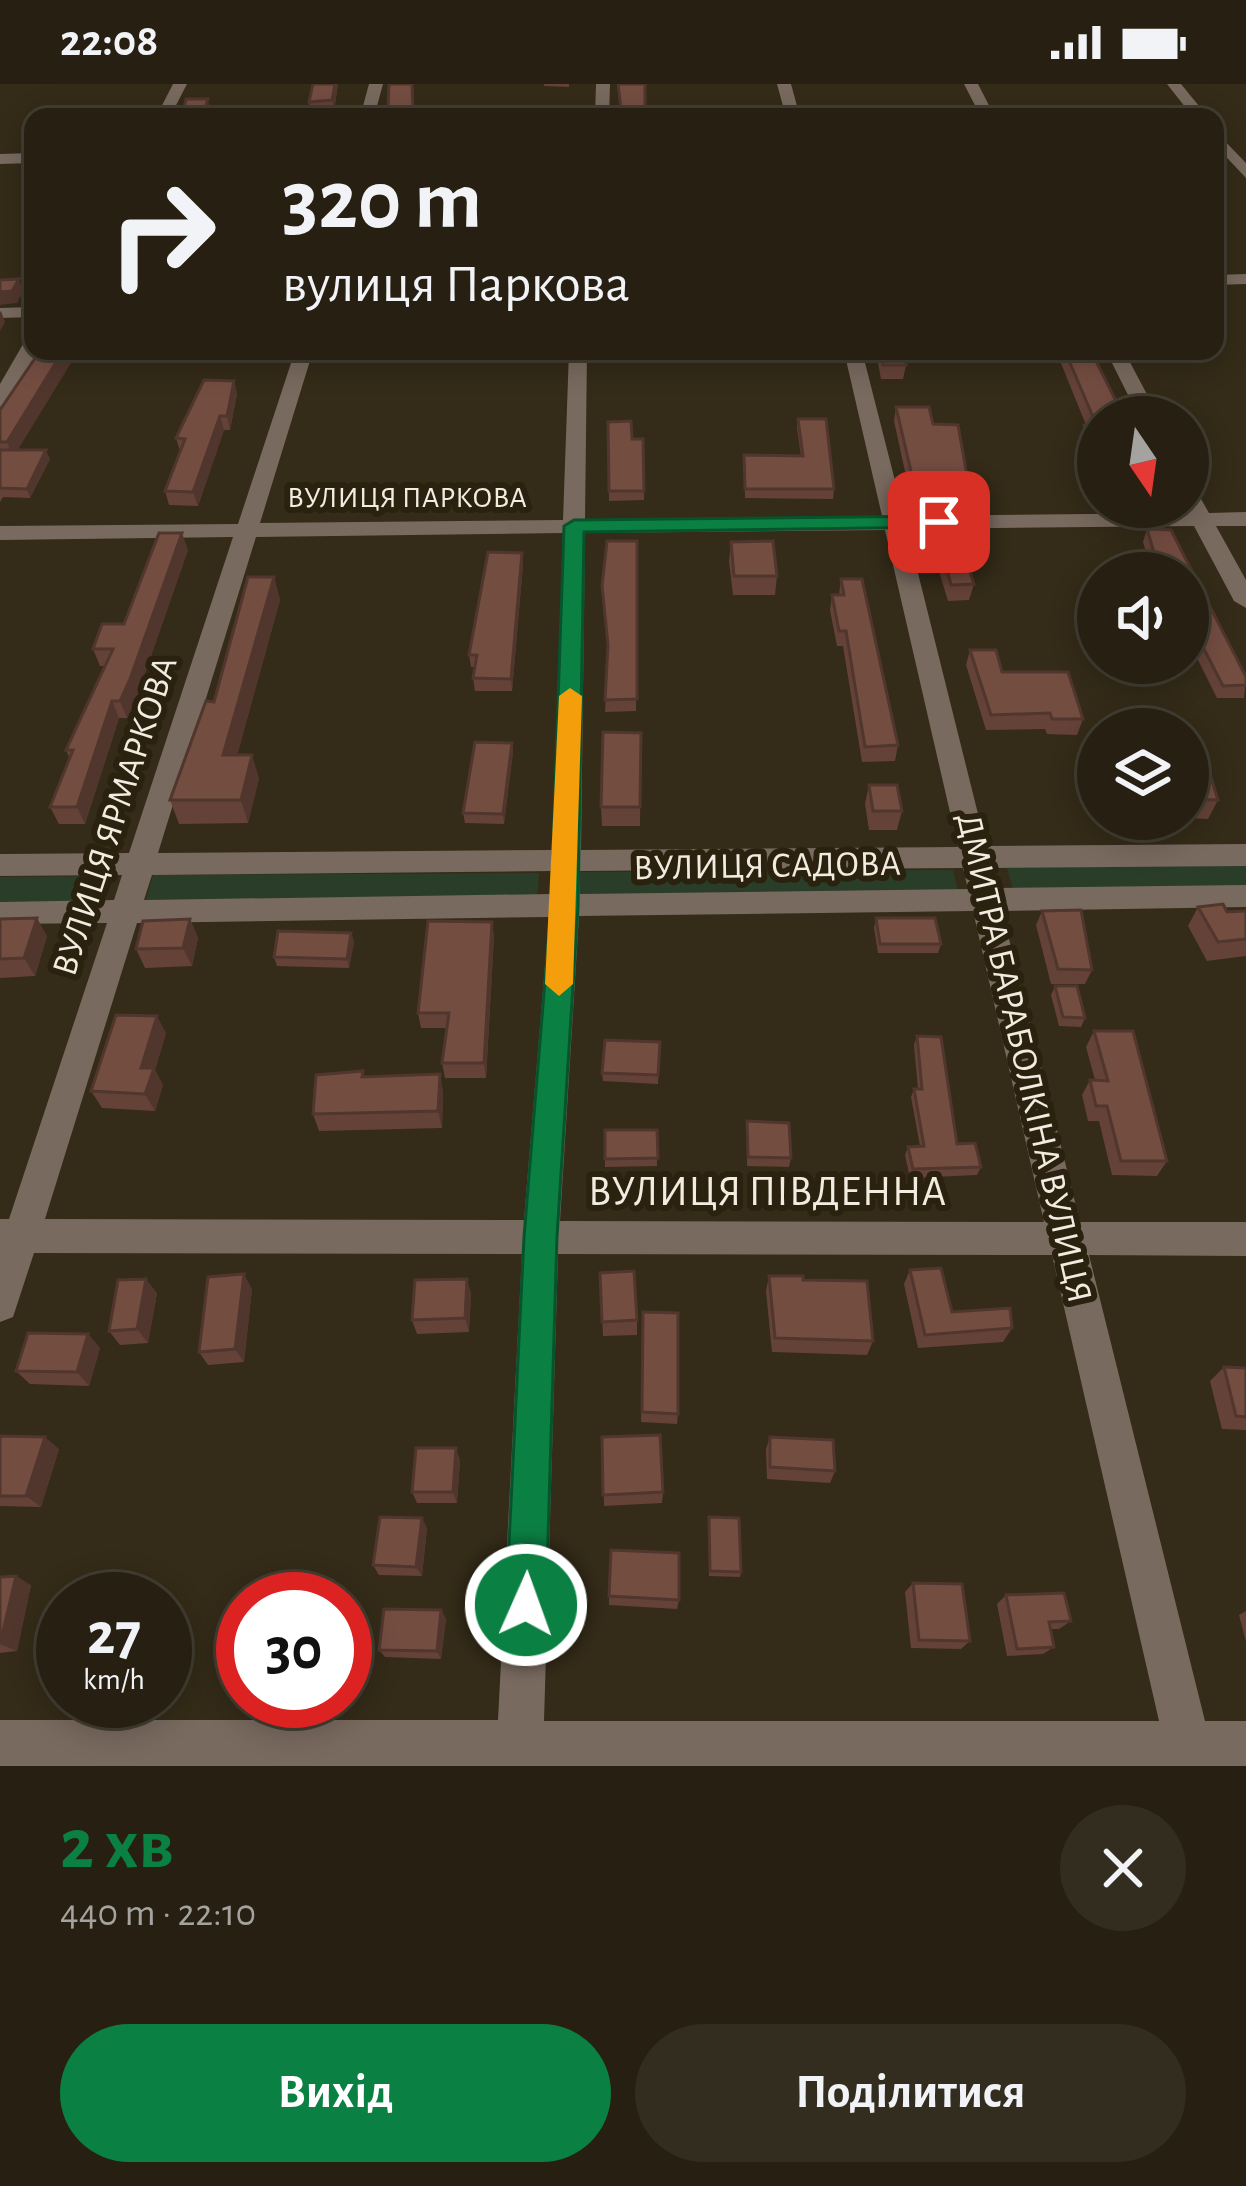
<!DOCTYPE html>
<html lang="uk">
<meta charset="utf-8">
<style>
:root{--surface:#272012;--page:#332d20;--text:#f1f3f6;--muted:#a4a39f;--line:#433e32;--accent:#0b8043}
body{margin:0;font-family:"Alegreya Sans",sans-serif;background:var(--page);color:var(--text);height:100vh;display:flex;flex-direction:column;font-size:45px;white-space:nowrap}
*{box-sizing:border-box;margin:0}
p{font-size:39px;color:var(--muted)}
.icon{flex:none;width:66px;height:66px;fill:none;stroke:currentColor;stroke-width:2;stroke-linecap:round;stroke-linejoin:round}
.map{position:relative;height:1682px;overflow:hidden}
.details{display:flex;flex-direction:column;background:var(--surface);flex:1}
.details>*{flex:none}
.guide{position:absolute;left:24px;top:24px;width:1200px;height:252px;border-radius:24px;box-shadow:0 6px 30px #0003,0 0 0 3px var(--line);background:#272012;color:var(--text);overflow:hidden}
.needle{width:78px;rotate:167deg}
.buttons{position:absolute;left:1077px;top:312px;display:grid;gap:24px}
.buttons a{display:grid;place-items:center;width:132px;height:132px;border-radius:50%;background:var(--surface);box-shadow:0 6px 30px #0003,0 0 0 3px var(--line);font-size:60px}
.speed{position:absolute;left:36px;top:1488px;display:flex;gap:24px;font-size:60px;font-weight:700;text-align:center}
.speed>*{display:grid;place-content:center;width:156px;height:156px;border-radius:50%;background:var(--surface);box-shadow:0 6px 30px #0003,0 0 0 3px var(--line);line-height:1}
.speed small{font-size:30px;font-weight:400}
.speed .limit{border:18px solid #d22;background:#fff;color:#111}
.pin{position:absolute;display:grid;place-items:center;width:102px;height:102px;color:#fff;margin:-51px;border-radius:24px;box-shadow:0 6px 18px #0006}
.me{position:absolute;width:132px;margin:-66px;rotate:2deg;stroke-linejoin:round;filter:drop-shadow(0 0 9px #0008)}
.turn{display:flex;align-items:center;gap:42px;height:252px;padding:0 60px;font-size:54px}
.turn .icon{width:156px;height:156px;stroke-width:2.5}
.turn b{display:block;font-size:84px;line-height:102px}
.round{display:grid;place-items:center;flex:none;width:126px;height:126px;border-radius:63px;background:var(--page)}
.head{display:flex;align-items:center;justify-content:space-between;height:204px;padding:0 60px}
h1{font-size:72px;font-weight:600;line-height:90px;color:var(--accent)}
.primary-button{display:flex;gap:24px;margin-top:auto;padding:24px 60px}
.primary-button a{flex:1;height:138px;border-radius:72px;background:var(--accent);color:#fff;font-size:48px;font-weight:600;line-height:138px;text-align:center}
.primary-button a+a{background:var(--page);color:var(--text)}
.status{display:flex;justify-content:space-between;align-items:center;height:84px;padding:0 60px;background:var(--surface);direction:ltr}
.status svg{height:33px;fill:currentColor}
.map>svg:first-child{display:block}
.green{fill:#2a3d29}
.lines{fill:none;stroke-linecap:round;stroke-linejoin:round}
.minor{fill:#796a5f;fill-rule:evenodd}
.wall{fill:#644238}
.shaded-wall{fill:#51362e}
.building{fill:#744d41;stroke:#51362e;stroke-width:3}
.route{fill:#0b8043;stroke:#07532c;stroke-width:3}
.slow{fill:#f59e0b}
.labels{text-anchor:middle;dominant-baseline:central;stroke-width:12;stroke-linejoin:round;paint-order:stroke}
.far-street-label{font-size:30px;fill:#f2ebe0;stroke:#2a210f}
.street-label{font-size:36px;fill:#f2ebe0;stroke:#2a210f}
.near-street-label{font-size:42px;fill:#f2ebe0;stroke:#2a210f}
</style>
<div class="status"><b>22:08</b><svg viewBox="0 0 49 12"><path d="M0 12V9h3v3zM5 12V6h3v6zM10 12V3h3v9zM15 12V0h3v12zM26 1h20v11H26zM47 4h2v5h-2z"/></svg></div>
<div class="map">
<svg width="1246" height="1682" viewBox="0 0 1246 1682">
<rect width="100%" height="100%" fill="#342b18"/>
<!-- green -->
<path class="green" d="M1246,780V805L1014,809L1007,784Z
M953,786L959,811L575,814L576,788Z
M539,789L537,814L146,816L153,791Z
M105,792L97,818L0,819V793Z"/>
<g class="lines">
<!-- minor -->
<path class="minor" d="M173,0H187L170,33H156Z
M369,0H383L374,33H360Z
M596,0H610L609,33H595Z
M777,0H791L800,33H786Z
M964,0H978L995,33H981Z
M1167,0H1181L1208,33H1193Z
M1215,47L1246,79V94L1215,61Z
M33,69V79L0,80V70Z
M1246,190V200L1215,201V191Z
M33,223V233L0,234V224Z
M33,253V267H38L10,317L0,323V300L26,255Z
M295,267H313L260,439L563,436L569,267H587L585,436L882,432L844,267H862L904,432L1187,429L1188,404L1196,406L1209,429L1246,428V442H1216L1246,496V524L1234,517L1194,442L907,445L986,762L1246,760V782L992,784L997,804L1246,801V823L1002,827L1080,1138H1246V1172L1089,1171L1205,1637H1246V1682H0V1636H498L522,1170L34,1169L13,1233L0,1238V1135H9L107,839L0,840V818L114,816L122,791L0,792V770L129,769L233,453L0,456V442L238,440ZM885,446L958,763L581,766L585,449ZM563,449L552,766L158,769L256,453ZM963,784L968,805L580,810V787ZM551,787V810L144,816L152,791ZM973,827L1044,1138L560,1137L579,832ZM549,833L524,1136L45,1135L137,839ZM558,1170L1052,1171L1159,1637H544Z
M1106,267H1124L1159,333H1139Z"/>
</g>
<!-- wall -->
<path class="wall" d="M313,0H338L334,27L311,28L309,18Z
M544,0H569V3L544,2Z
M414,13V33H390L388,25Z
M876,267H902L906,281L903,295H881Z
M1056,267H1091L1098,333V386H1093L1080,355L1084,341H1086Z
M72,277L17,366L50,375L30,414L3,413L0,418V326Z
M234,297L237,310L230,346H224L198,422L169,421L165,407L180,367L176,354Z
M896,323L969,403L965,418L911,415L894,337Z
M798,335L834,405L833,415L745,414L744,371L801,372L797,344Z
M608,338L632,355H643L644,416L609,417Z
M1147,445L1171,446L1246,593L1244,614H1217L1188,556V489H1152L1143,458Z
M637,457L636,627L605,628L608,568L602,502Z
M731,458L777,492L775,511H733L729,477Z
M188,466L137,612L127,634H119L85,740H59L50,723L70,675L66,666L105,582H100L93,565L124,540Z
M942,468L974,500L969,516L948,517L938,484Z
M522,469L523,481L512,607H475L473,594L475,583H471L469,571Z
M274,493L280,516L237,671L259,694L248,739L179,740L170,716L214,618Z
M841,495L898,661L895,677L862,678L843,562H837L830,526L832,511H839Z
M970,566L1002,588L1083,635L1077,651L1047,650L1045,645L986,646L966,581Z
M641,649L640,742H602L601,723Z
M512,659L513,668L504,740L465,739L463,729Z
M1188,683L1218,716L1208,735L1188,734Z
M869,701L902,727L897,746H869L865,720Z
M1198,823L1227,828L1246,827V872L1207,877L1188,842Z
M1042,827L1092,886L1085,900H1051L1036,841Z
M876,834L941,860L938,869H878L874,844Z
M0,835L47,852L35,892L0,894Z
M190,835L198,854L192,882L145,884L136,865Z
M492,838L494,853L486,994H445L442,979L447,944H421L418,929Z
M351,849L354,858L349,884L277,882L274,873Z
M1055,902L1085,934L1081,943L1059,942L1051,911Z
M1094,947L1167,1077L1157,1092L1112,1091L1099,1037H1088L1082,1011L1090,996H1095L1086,963Z
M166,949L155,986L163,1001L155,1027L102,1024L91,1007Z
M917,952L957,1060L981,1083L977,1091L910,1094L905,1071L908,1063L920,1062L911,1013L914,1005H918L914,961Z
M660,958L658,1000L603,997L602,989Z
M443,1007L442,1044L319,1047L313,1030Z
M747,1037L791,1074L789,1083L747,1082Z
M605,1046H657V1082L605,1083Z
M910,1186L952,1228L1012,1244L1003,1258L918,1264L904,1200Z
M600,1189L637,1236V1251L603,1252Z
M769,1192L803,1196L873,1257L867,1271L772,1268L766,1207Z
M252,1205L244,1278L208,1281L199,1268Z
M157,1209L148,1259L120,1261L109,1247Z
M471,1209L469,1248L417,1250L412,1236Z
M643,1228L678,1330L677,1340L641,1338Z
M88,1250L100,1264L89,1302L30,1300L16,1287Z
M1224,1283L1246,1284V1346L1222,1345L1210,1297Z
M0,1352L59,1365L41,1423L0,1422Z
M602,1353L663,1408L662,1419L604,1422Z
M770,1353L835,1387L830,1399L767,1395L766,1365Z
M460,1376L457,1419H417L412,1408Z
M709,1433L741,1488L740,1493L709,1492Z
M427,1444L422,1492L379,1491L373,1481Z
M0,1493L31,1501L17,1567L0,1569Z
M913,1499L970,1557L961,1565L911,1564L905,1508Z
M1006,1511L1071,1537L1059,1545H1051L1054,1563L1043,1570L1007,1572L997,1520Z
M609,1512L679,1516L677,1525L609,1521Z
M441,1526L446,1535L441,1575L385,1573L379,1566Z
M1246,1527V1558L1239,1531Z"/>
<!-- shaded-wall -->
<path class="shaded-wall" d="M335,0H338L334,27L332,16Z
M208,15L210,26L208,33H202Z
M19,195L23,207L17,219L0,221V208Z
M1,227L5,238L0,247V228Z
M63,267H68L72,277L13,374L7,358Z
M234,297L237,310L230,346L227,332Z
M220,332L224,346L198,422L193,408Z
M46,366L50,375L30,414L27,405Z
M182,449L188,466L137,612L127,634L120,617Z
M522,469L523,481L512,607L511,595Z
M274,493L280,516L231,694L223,671Z
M112,617L119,634L85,740L77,723Z
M512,659L513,668L504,740L503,730Z
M252,671L259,694L248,739L241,716Z
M37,834L47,852L35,892L24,874Z
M190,835L198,854L192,882L183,864Z
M492,838L494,853L486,994L484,979Z
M351,849L354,858L349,884L347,875Z
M157,932L166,949L155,986L163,1001L155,1027L145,1010L141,984Z
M440,990L443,1007L442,1044L438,1027Z
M244,1190L252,1205L244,1278L235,1265Z
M146,1195L157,1209L148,1259L137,1245Z
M467,1195L471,1209L469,1248L465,1234Z
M88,1250L100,1264L89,1302L77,1288Z
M45,1353L59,1365L41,1423L26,1412Z
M456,1364L460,1376L457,1419L453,1408Z
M422,1434L427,1444L422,1492L416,1483Z
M16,1492L31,1501L17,1567L0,1560Z
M441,1526L446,1535L441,1575L437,1567Z"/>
<!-- building -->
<path class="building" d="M313,0H335L332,16L309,18Z
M389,0H412L413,24L388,25Z
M618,0H645V33H622Z
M186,15H208L202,33H182Z
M19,195L12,207L0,208V196Z
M40,267H63L7,358H0V326Z
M881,267H902L906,281H883Z
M1065,267H1091L1124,333H1098V372L1084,341L1096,340Z
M204,296L234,297L227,332H220L193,408L165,407L185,355L176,354Z
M896,323H929L933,340L958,341L969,403L914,400Z
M798,335H826L834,405H745L744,371L803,372Z
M631,337L632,355H643L644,407H609L608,338Z
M0,366H46L27,405L0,404Z
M1147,445L1171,446L1246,593V601L1223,602L1188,534V489H1160Z
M159,449H182L130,595L120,617H112L77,723H50L73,666H66L113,565H93L102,540H124Z
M607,457H637V615L605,616L608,561L602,502Z
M773,457L777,492H734L731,458Z
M963,467L974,500L951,501L942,468Z
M488,468L522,469L511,595L473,594L477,571H469Z
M248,493H274L223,671H252L241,716H170L206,617L214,618Z
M841,495H862L898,661L865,663L846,547H839L832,511H844Z
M970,566H996L1002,588H1068L1083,635H1052L1050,629L991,631Z
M603,648L641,649L640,723H601Z
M475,658L512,659L503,730L463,729Z
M1188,683L1208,684L1218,716L1188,715Z
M869,701H897L902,727H873Z
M1223,820L1227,828L1246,827V855L1218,858L1198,823Z
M1081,826L1092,886L1058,885L1042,827Z
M37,834L24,874L0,875V835Z
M876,834H935L941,860H880Z
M190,835L183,864L136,865L143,837Z
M428,837L492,838L484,979H442L449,929H418Z
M278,847L351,849L347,875L274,873Z
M1055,902H1077L1085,934L1063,933Z
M116,931L157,932L141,984H154L145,1010L91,1007Z
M1094,947H1133L1167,1077H1121L1107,1022H1096L1090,996L1108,997Z
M917,952L941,953L957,1060L975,1059L981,1083L913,1085L908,1063L924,1062L914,1005H922Z
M605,956L660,958L658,991L602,989Z
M363,987L362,993L440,990L438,1027L313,1030L316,991Z
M747,1037L789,1039L791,1074L748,1073Z
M605,1046H657L658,1074L605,1075Z
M941,1184L952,1228L1010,1224L1012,1244L925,1251L910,1186Z
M634,1187L637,1236L602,1238L600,1189Z
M244,1190L235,1265L199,1268L208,1193Z
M769,1192H803V1196L867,1197L873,1257L775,1254Z
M146,1195L137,1245L109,1247L118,1196Z
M467,1195L465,1234L412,1236L415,1196Z
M643,1228L678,1229V1330L642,1328Z
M28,1249L88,1250L77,1288L16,1287Z
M1224,1283L1246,1284V1333L1236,1332Z
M660,1351L663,1408L603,1411L602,1353Z
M0,1352L45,1353L26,1412H0Z
M770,1353L833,1356L835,1387L770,1383Z
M416,1364H456L453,1408H412Z
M380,1433L422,1434L416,1483L373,1481Z
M709,1433L739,1434L741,1488L710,1487Z
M611,1466L679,1469V1516L609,1512Z
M16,1492L0,1560V1493Z
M913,1499L962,1500L970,1557L919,1556Z
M1064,1509L1071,1537L1049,1538L1054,1563L1017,1565L1006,1511Z
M384,1525L441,1526L437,1567L379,1566Z"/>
<!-- route -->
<path class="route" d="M939,432L949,438L946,443L584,448L578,823L557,1153L546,1521L540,1535L526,1541L512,1535L506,1521L524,1153L551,823L564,442L574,436Z"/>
<!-- slow -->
<path class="slow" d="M570,604L582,612L573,900L559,912L545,900L559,612Z"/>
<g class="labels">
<!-- far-street labels -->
<g class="far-street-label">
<text x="407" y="414">ВУЛИЦЯ ПАРКОВА</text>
</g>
<!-- street labels -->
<g class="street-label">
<text transform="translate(115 732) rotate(-72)">ВУЛИЦЯ ЯРМАРКОВА</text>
<text transform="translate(767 782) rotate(-1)">ВУЛИЦЯ САДОВА</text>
<text transform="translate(1024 974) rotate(77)">ДМИТРА БАРАБОЛКІНА ВУЛИЦЯ</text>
</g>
<!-- near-street labels -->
<g class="near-street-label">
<text x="767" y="1108">ВУЛИЦЯ ПІВДЕННА</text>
</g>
</g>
</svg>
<div class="buttons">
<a><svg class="needle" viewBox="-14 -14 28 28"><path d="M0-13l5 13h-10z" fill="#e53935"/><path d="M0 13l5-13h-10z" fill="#a4a39f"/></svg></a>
<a><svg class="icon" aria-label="sound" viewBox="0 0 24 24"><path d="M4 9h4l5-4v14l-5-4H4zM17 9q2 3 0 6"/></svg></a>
<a><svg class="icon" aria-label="layers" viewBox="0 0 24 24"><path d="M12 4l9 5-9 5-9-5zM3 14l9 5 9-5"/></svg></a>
</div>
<div class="speed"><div>27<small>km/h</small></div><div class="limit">30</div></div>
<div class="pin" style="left:939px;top:438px;background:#d93025"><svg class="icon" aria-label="arrive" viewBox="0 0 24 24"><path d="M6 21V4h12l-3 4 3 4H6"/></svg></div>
<svg class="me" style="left:526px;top:1521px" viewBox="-20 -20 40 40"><circle r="17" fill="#0b8043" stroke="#fff" stroke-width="3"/><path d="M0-11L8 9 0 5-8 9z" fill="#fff"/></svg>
<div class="guide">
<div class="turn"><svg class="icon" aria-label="right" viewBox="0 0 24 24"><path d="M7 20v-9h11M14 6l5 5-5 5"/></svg><div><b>320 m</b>вулиця Паркова</div></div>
</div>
</div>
<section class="details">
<div class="head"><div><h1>2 хв</h1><p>440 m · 22:10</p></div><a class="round"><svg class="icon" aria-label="close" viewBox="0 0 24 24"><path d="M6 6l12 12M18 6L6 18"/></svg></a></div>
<div class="primary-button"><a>Вихід</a><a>Поділитися</a></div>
</section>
